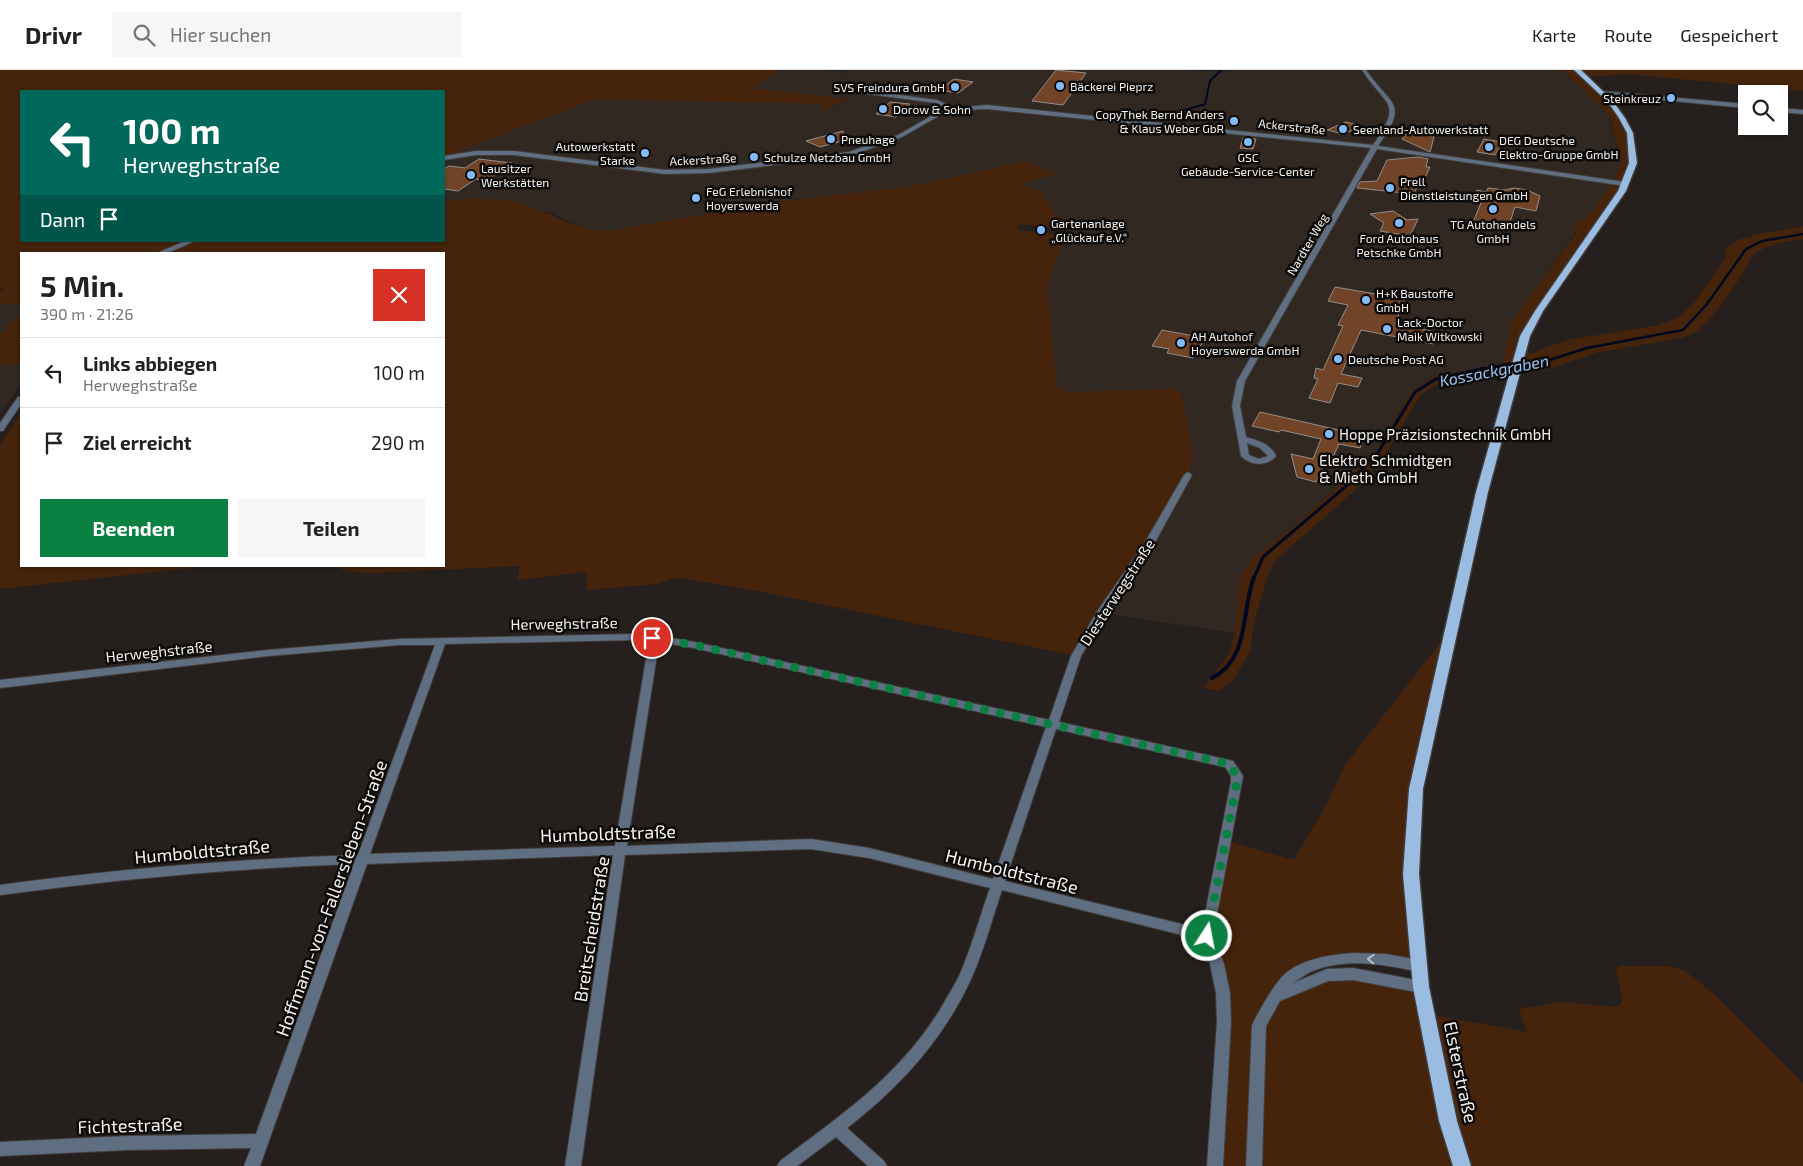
<!DOCTYPE html>
<html lang="de">
<meta charset="utf-8">
<style>
:root{--surface:#fff;--page:#f6f6f6;--text:#222;--muted:#767676;--line:#e0e0e0;--accent:#0b8043}
body{margin:0;font-family:"Exo 2",sans-serif;background:var(--page);color:var(--text);height:100vh;display:flex;flex-direction:column;font-size:19px;white-space:nowrap}
*{box-sizing:border-box;margin:0}
p{font-size:16px;color:var(--muted)}
.icon{flex:none;width:28px;height:28px;fill:none;stroke:currentColor;stroke-width:2;stroke-linecap:round;stroke-linejoin:round}
.map{position:relative;flex:1;overflow:hidden}
.drawer{position:absolute;left:20px;top:182px;width:425px;height:315px;display:flex;flex-direction:column;background:var(--surface);border-radius:0px;box-shadow:0 1px 4px #0004}
.drawer>*{flex:none}
.top-card{position:absolute;left:20px;top:20px;width:425px;height:152px;border-radius:0px;box-shadow:0 1px 4px #0004;background:#00695c;color:#fff;overflow:hidden}
.controls{position:absolute;left:1738px;top:15px;display:grid;gap:10px}
.controls a{display:grid;place-items:center;width:50px;height:50px;border-radius:0px;background:var(--surface);box-shadow:0 1px 4px #0004;font-size:25px}
.pin{position:absolute;display:grid;place-items:center;width:42px;height:42px;color:#fff;margin:-21px;border:2px solid #fff;border-radius:50%;box-shadow:0 1px 5px #0007}
.me{position:absolute;width:55px;margin:-28px;rotate:11deg;stroke-linejoin:round;filter:drop-shadow(0 0 4px #0008)}
.turn{display:flex;align-items:center;gap:18px;height:105px;padding:0 20px;font-size:22px}
.turn .icon{width:65px;height:65px;stroke-width:2.5}
.turn b{display:block;font-size:35px;line-height:42px}
.then{display:flex;align-items:center;height:48px;padding:0 20px;background:#0003;gap:10px;font-size:19px}
.round{display:grid;place-items:center;flex:none;width:52px;height:52px;border-radius:0px;background:var(--page)}
.head{display:flex;align-items:center;justify-content:space-between;height:85px;padding:0 20px}
h1{font-size:30px;font-weight:700;line-height:38px}
.action{display:flex;gap:10px;margin-top:auto;padding:10px 20px}
.action a{flex:1;height:58px;border-radius:0px;background:var(--accent);color:#fff;font-size:20px;font-weight:700;line-height:58px;text-align:center}
.action a+a{background:var(--page);color:var(--text)}
ul{padding:0;list-style:none}
li{display:flex;align-items:center;gap:15px;height:70px;padding:0 20px;border-top:1px solid var(--line)}
li div{flex:1}
li b{display:block;font-size:19px}
li em{font-style:normal}
header{display:flex;align-items:center;gap:30px;box-sizing:border-box;height:70px;padding:0 25px;background:var(--surface);border-bottom:1px solid var(--line)}
header strong{font-size:24px}
nav{display:flex;gap:28px;margin-inline-start:auto;font-size:18px}
.search{width:350px;height:45px;background:var(--page);display:flex;align-items:center;gap:12px;box-sizing:border-box;padding:0 18px;border-radius:0px;color:var(--muted);font-size:19px}
.map>svg:first-child{display:block}
.built{fill:#322822}
.green{fill:#46230b}
.lines{fill:none;stroke-linecap:round;stroke-linejoin:round}
.stream-far3{stroke:#000922;stroke-width:2}
.stream-far2{stroke:#000922;stroke-width:2.5}
.stream-far1{stroke:#000922;stroke-width:3}
.stream{stroke:#000922;stroke-width:4}
.building{fill:#714427;stroke:#938d8a}
.street-casing{stroke:#423d3b;stroke-width:2}
.primary-casing{stroke:#423d3b;stroke-width:3}
.street{fill:#5f6e80;fill-rule:evenodd}
.primary{fill:#9bbce1;fill-rule:evenodd}
.oneway{stroke:#b8bdc3}
.route{stroke:#0b8043;stroke-width:9;stroke-dasharray:0 16.2}
.poi-dot{fill:#84bcfb;stroke:#0d0b09;stroke-width:2}
.labels{text-anchor:middle;dominant-baseline:central;stroke-width:5;stroke-linejoin:round;paint-order:stroke}
.far-poi-label{font-size:12px;fill:#f4f1ef;stroke:#0d0b09;text-anchor:start}
.far-street-label{font-size:12px;fill:#f4f1ef;stroke:#0d0b09}
.poi-label{font-size:15px;fill:#f4f1ef;stroke:#0d0b09;text-anchor:start}
.street-label{font-size:15px;fill:#f4f1ef;stroke:#0d0b09}
.water-label{font-size:16px;font-style:italic;fill:#97c2f4;stroke:#0d0b09}
.near-street-label{font-size:18px;fill:#f4f1ef;stroke:#0d0b09}
</style>
<header>
<strong>Drivr</strong>
<div class="search"><svg class="icon" aria-label="search" viewBox="0 0 24 24"><circle cx="10" cy="10" r="6"/><path d="M15 15l6 6"/></svg>Hier suchen</div>
<nav><a>Karte</a><a>Route</a><a>Gespeichert</a></nav>
</header>
<div class="map">
<svg width="1803" height="1096" viewBox="0 0 1803 1096">
<rect width="100%" height="100%" fill="#25201e"/>
<!-- built -->
<path class="built" d="M779,0H823L845,3L849,0H1176L1231,2L1233,0H1562L1608,44L1621,94L1613,111L1592,142L1574,155L1575,163L1511,252L1503,294L1433,307L1411,321L1377,381L1293,457L1257,484L1237,551L1235,563L1101,543L1188,405L1193,386L1182,323L1173,319L1068,322L1057,316L1047,217L1066,160H1071L1078,154L1055,144L1041,122L1019,113L1058,104L1040,98L1027,91L907,117L775,132L628,158L594,162L553,144L510,131L444,130V88L460,85L459,80L596,29L825,34L820,43L847,30L752,18Z
M0,234H21V243L0,265Z
M21,293V315L0,344V295Z"/>
<!-- green -->
<path class="green" d="M0,0H779L752,18L848,29L819,43L825,34L596,29L460,80V85L444,88V21H21V171H444V130C465,129 488,128 509,131C542,136 577,163 608,161L775,132L907,117L1027,91L1040,98L1059,104L1020,113L1041,122L1055,144L1079,154L1071,160L1019,154L1017,160L1064,165L1047,217L1057,316L1068,322L1174,319L1182,324L1193,386L1188,405L1076,586L752,520L687,509L674,508L658,514L587,520L586,502L517,510L520,496L370,503L346,501L333,496H444V184H21V234H0V222L4,218H0Z
M1562,0H1803V21L1628,4L1585,7L1610,31L1630,63L1629,105L1539,241L1518,288L1567,270L1659,255L1679,247L1695,231L1718,199L1726,187L1725,180L1737,170L1763,163L1799,157H1803V169C1785,172 1767,174 1753,185C1741,208 1716,247 1696,262C1692,265 1686,266 1681,268L1596,283L1542,301L1515,298L1501,301L1489,299L1442,312L1421,324L1386,383L1353,422L1274,492L1265,515L1254,552L1250,582L1233,610L1219,621L1204,618L1228,585L1235,563L1240,506L1257,484L1293,457L1377,381L1411,321L1433,307L1503,294L1511,252L1576,163L1574,155L1592,142L1613,111L1621,94L1610,48L1608,44Z
M21,243V293L0,295V265Z
M21,343V496H209L0,519V375Z
M1451,559L1416,719L1419,896L1386,889L1305,898L1276,925L1327,906L1421,917L1426,944L1527,962L1519,939L1562,932L1615,937L1621,934L1622,930L1616,899L1619,896H1668L1684,900L1714,924L1803,1013V1096H1215L1224,952L1207,866L1226,771L1294,790L1330,728L1344,696Z"/>
<g class="lines">
<!-- stream-far3 -->
<path class="stream-far3" d="M1150,48L1165,46L1205,34L1210,11L1221,0"/>
<!-- stream-far2 -->
<path class="stream-far2" d="M1479,300L1512,293L1537,294L1587,278L1683,260L1707,234L1746,179L1762,171L1803,164"/>
<!-- stream-far1 -->
<path class="stream-far1" d="M1254,508L1263,487L1344,418L1379,381L1415,322L1436,309L1485,298"/>
<!-- stream -->
<path class="stream" d="M1212,608C1250,589 1241,541 1254,507"/>
</g>
<!-- building -->
<path class="building" d="M1056,0L1086,3L1063,35L1032,31Z
M954,9L973,12L958,23L939,20Z
M890,32L910,34L896,47L876,44Z
M1346,52L1361,56L1344,64L1327,60Z
M1411,58L1432,61L1429,66L1434,67L1430,82L1402,69Z
M843,61L846,70L820,77L806,71Z
M1243,68L1256,69L1253,79L1240,78Z
M1484,69L1502,72L1495,85L1477,82Z
M1418,87L1428,89L1426,97H1430L1424,110H1420L1414,124L1357,118L1360,112L1377,111L1387,90Z
M479,89L512,93L486,111L476,109L458,121L444,119V99L449,96L465,98Z
M1488,118L1505,120L1514,118L1527,120L1540,126L1536,141L1515,137L1508,158L1473,152L1481,133L1472,131L1477,120L1486,122Z
M1393,141L1407,150L1418,149L1410,166L1380,161L1384,153L1370,144Z
M1335,217L1405,229L1395,254L1437,262L1433,274L1361,260L1341,304L1362,308L1358,317L1338,313L1330,333L1309,328L1318,309L1314,308L1316,298L1323,300L1343,256L1338,255L1348,235L1328,231Z
M1162,260L1205,268L1193,288L1167,283L1169,279L1152,276Z
M1260,342L1365,366L1360,378L1339,374L1334,385L1330,384L1316,412L1297,407L1291,384L1313,389L1321,369L1281,360L1279,362L1252,356Z"/>
<g class="lines">
<!-- street casing -->
<g class="street-casing">
<path id="street" d="M1362,0H1366C1391,37 1410,31 1378,76L1625,112L1628,114L1625,116L1377,79L1245,311L1240,336L1246,367C1258,371 1270,373 1276,386C1267,397 1251,396 1241,386L1232,336L1237,311L1371,78L987,39L962,40L944,43L902,67L850,86L709,103L665,104L514,85H476L444,90V86L476,81H514L665,100L709,99L849,82L898,65L940,41L949,39L936,33L860,23L862,20L937,30L955,38L987,35L1373,75C1404,31 1386,37 1362,0ZM1247,373L1260,378L1268,386L1259,389L1249,385Z
M1601,21L1746,34V38L1599,24Z
M1779,38L1803,40V44L1779,42Z
M185,171H195L165,184H155Z
M18,327H21V334L3,361H0V353Z
M1188,402L1192,405L1154,474L1106,544L1081,586L1059,652L1229,690L1233,691L1243,706L1213,866L1224,894L1230,923L1231,952L1223,1096H1207L1217,952L1216,923L1210,894L1202,870L1002,820C992,849 984,880 972,907C944,969 900,1017 847,1058L884,1091L887,1096H868L836,1067L797,1096H777L780,1091C843,1044 905,1002 945,931C950,922 956,913 960,904C972,876 980,846 990,818L869,788L811,779L625,785L581,1096H565L613,785L367,794L260,1096H244L251,1078L127,1080L0,1086V1072L127,1066L256,1064L354,794C236,798 118,809 0,825V815C119,799 238,789 358,785L435,575H399L268,586L0,618V610L268,580L399,569L634,564L655,565L694,572L1049,650L1071,586L1096,543L1144,474L1184,405ZM634,570L649,571L615,776L370,784L445,574ZM659,572L694,578L1046,657L993,809L869,778L811,769L627,776ZM1056,659L1225,697L1231,706V712L1202,859L1005,811Z
M1353,883L1386,884L1419,890L1424,892L1426,896L1424,900L1419,902C1384,894 1344,887 1310,902C1304,905 1299,909 1293,913L1327,899L1353,898L1421,911L1426,913L1428,917L1426,921L1421,923L1353,910L1328,911L1280,931L1266,956L1262,1096H1246L1252,955L1254,951C1262,936 1270,921 1281,908C1298,889 1329,885 1353,883Z"/>
</g>
<!-- primary casing -->
<g class="primary-casing">
<path id="primary" d="M1574,0H1581L1612,30L1625,48L1633,63L1637,93L1626,121L1543,241L1530,266L1488,422L1423,719L1419,804L1429,917L1457,1051L1471,1096H1453L1439,1051L1413,917L1403,804L1409,719L1476,422L1520,266L1535,241L1618,121L1629,93L1627,63L1619,48L1608,32Z"/>
</g>
<!-- street -->
<use href="#street" class="street"/>
<!-- primary -->
<use href="#primary" class="primary"/>
</g>
<!-- one-way arrows -->
<defs><path id="oneway-chevron" d="M-2-3.5L2.5 0L-2 3.5" fill="none" stroke-width="1.6" stroke-linecap="round" stroke-linejoin="round" transform="scale(1.25)"/></defs>
<use class="oneway" href="#oneway-chevron" transform="translate(1371 889) rotate(-177)"/>
<g class="lines">
<!-- route -->
<path class="route" d="M652,568L694,575L1229,694L1237,706V712L1207,866"/>
</g>
<!-- markers -->
<g class="poi-dot">
<circle cx="1060" cy="16" r="5"/>
<circle cx="955" cy="17" r="5"/>
<circle cx="1671" cy="28" r="5"/>
<circle cx="883" cy="39" r="5"/>
<circle cx="1234" cy="51" r="5"/>
<circle cx="1343" cy="59" r="5"/>
<circle cx="831" cy="69" r="5"/>
<circle cx="1248" cy="72" r="5"/>
<circle cx="1489" cy="77" r="5"/>
<circle cx="645" cy="83" r="5"/>
<circle cx="754" cy="87" r="5"/>
<circle cx="471" cy="105" r="5"/>
<circle cx="1390" cy="118" r="5"/>
<circle cx="696" cy="128" r="5"/>
<circle cx="1493" cy="139" r="5"/>
<circle cx="1399" cy="153" r="5"/>
<circle cx="1041" cy="160" r="5"/>
<circle cx="1366" cy="230" r="5"/>
<circle cx="1387" cy="259" r="5"/>
<circle cx="1181" cy="273" r="5"/>
<circle cx="1338" cy="289" r="5"/>
<circle cx="1329" cy="364" r="5"/>
<circle cx="1309" cy="399" r="5"/>
</g>
<g class="labels">
<!-- far-poi labels -->
<g class="far-poi-label">
<text x="1070" y="16">Bäckerei Pieprz</text>
<text x="945" y="17" text-anchor="end">SVS Freindura GmbH</text>
<text x="1661" y="28" text-anchor="end">Steinkreuz</text>
<text x="893" y="39">Dorow &amp; Sohn</text>
<text x="1224" y="44" text-anchor="end">CopyThek Bernd Anders<tspan x="1224" dy="14">&amp; Klaus Weber GbR</tspan></text>
<text x="1353" y="59">Seenland-Autowerkstatt</text>
<text x="841" y="69">Pneuhage</text>
<text x="1499" y="70">DEG Deutsche<tspan x="1499" dy="14">Elektro-Gruppe GmbH</tspan></text>
<text x="635" y="76" text-anchor="end">Autowerkstatt<tspan x="635" dy="14">Starke</tspan></text>
<text x="764" y="87">Schulze Netzbau GmbH</text>
<text x="1248" y="87" text-anchor="middle">GSC<tspan x="1248" dy="14">Gebäude-Service-Center</tspan></text>
<text x="481" y="98">Lausitzer<tspan x="481" dy="14">Werkstätten</tspan></text>
<text x="1400" y="111">Prell<tspan x="1400" dy="14">Dienstleistungen GmbH</tspan></text>
<text x="706" y="121">FeG Erlebnishof<tspan x="706" dy="14">Hoyerswerda</tspan></text>
<text x="1051" y="153">Gartenanlage<tspan x="1051" dy="14">„Glückauf e.V.“</tspan></text>
<text x="1493" y="154" text-anchor="middle">TG Autohandels<tspan x="1493" dy="14">GmbH</tspan></text>
<text x="1399" y="168" text-anchor="middle">Ford Autohaus<tspan x="1399" dy="14">Petschke GmbH</tspan></text>
<text x="1376" y="223">H+K Baustoffe<tspan x="1376" dy="14">GmbH</tspan></text>
<text x="1397" y="252">Lack-Doctor<tspan x="1397" dy="14">Maik Witkowski</tspan></text>
<text x="1191" y="266">AH Autohof<tspan x="1191" dy="14">Hoyerswerda GmbH</tspan></text>
<text x="1348" y="289">Deutsche Post AG</text>
</g>
<!-- far-street labels -->
<g class="far-street-label">
<text transform="translate(1292 56) rotate(6)">Ackerstraße</text>
<text transform="translate(703 89) rotate(-3)">Ackerstraße</text>
<text transform="translate(1307 174) rotate(-60)">Nardter Weg</text>
</g>
<!-- poi labels -->
<g class="poi-label">
<text x="1339" y="364">Hoppe Präzisionstechnik GmbH</text>
<text x="1319" y="390">Elektro Schmidtgen<tspan x="1319" dy="17">&amp; Mieth GmbH</tspan></text>
</g>
<!-- street labels -->
<g class="street-label">
<text transform="translate(1117 522) rotate(-57)">Diesterwegstraße</text>
<text transform="translate(564 553) rotate(-1)">Herweghstraße</text>
<text transform="translate(159 581) rotate(-6)">Herweghstraße</text>
</g>
<!-- water labels -->
<g class="water-label">
<text transform="translate(1494 300) rotate(-11)">Kossackgraben</text>
</g>
<!-- near-street labels -->
<g class="near-street-label">
<text transform="translate(608 763) rotate(-2)">Humboldtstraße</text>
<text transform="translate(202 781) rotate(-5)">Humboldtstraße</text>
<text transform="translate(1012 801) rotate(14)">Humboldtstraße</text>
<text transform="translate(331 828) rotate(-70)">Hoffmann-von-Fallersleben-Straße</text>
<text transform="translate(591 859) rotate(-81)">Breitscheidstraße</text>
<text transform="translate(1461 1002) rotate(78)">Elsterstraße</text>
<text transform="translate(130 1055) rotate(-2)">Fichtestraße</text>
</g>
</g>
</svg>
<div class="controls">
<a><svg class="icon" aria-label="search" viewBox="0 0 24 24"><circle cx="10" cy="10" r="6"/><path d="M15 15l6 6"/></svg></a>
</div>
<div class="pin" style="left:652px;top:568px;background:#d93025"><svg class="icon" aria-label="arrive" viewBox="0 0 24 24"><path d="M6 21V4h12l-3 4 3 4H6"/></svg></div>
<svg class="me" style="left:1207px;top:866px" viewBox="-20 -20 40 40"><circle r="17" fill="#0b8043" stroke="#fff" stroke-width="3"/><path d="M0-11L8 9 0 5-8 9z" fill="#fff"/></svg>
<div class="top-card">
<div class="turn"><svg class="icon" aria-label="left" viewBox="0 0 24 24"><path d="M17 20v-9H6M10 6l-5 5 5 5"/></svg><div><b>100 m</b>Herweghstraße</div></div>
<div class="then">Dann<svg class="icon" aria-label="arrive" viewBox="0 0 24 24"><path d="M6 21V4h12l-3 4 3 4H6"/></svg></div>
</div>
<section class="drawer">
<div class="head"><div><h1>5 Min.</h1><p>390 m · 21:26</p></div><a class="round" style="background:#d93025;color:#fff"><svg class="icon" aria-label="close" viewBox="0 0 24 24"><path d="M6 6l12 12M18 6L6 18"/></svg></a></div>
<ul>
<li><svg class="icon" aria-label="left" viewBox="0 0 24 24"><path d="M17 20v-9H6M10 6l-5 5 5 5"/></svg><div><b>Links abbiegen</b><p>Herweghstraße</p></div><em>100 m</em></li>
<li><svg class="icon" aria-label="arrive" viewBox="0 0 24 24"><path d="M6 21V4h12l-3 4 3 4H6"/></svg><div><b>Ziel erreicht</b></div><em>290 m</em></li>
</ul>
<div class="action"><a>Beenden</a><a>Teilen</a></div>
</section>
</div>
